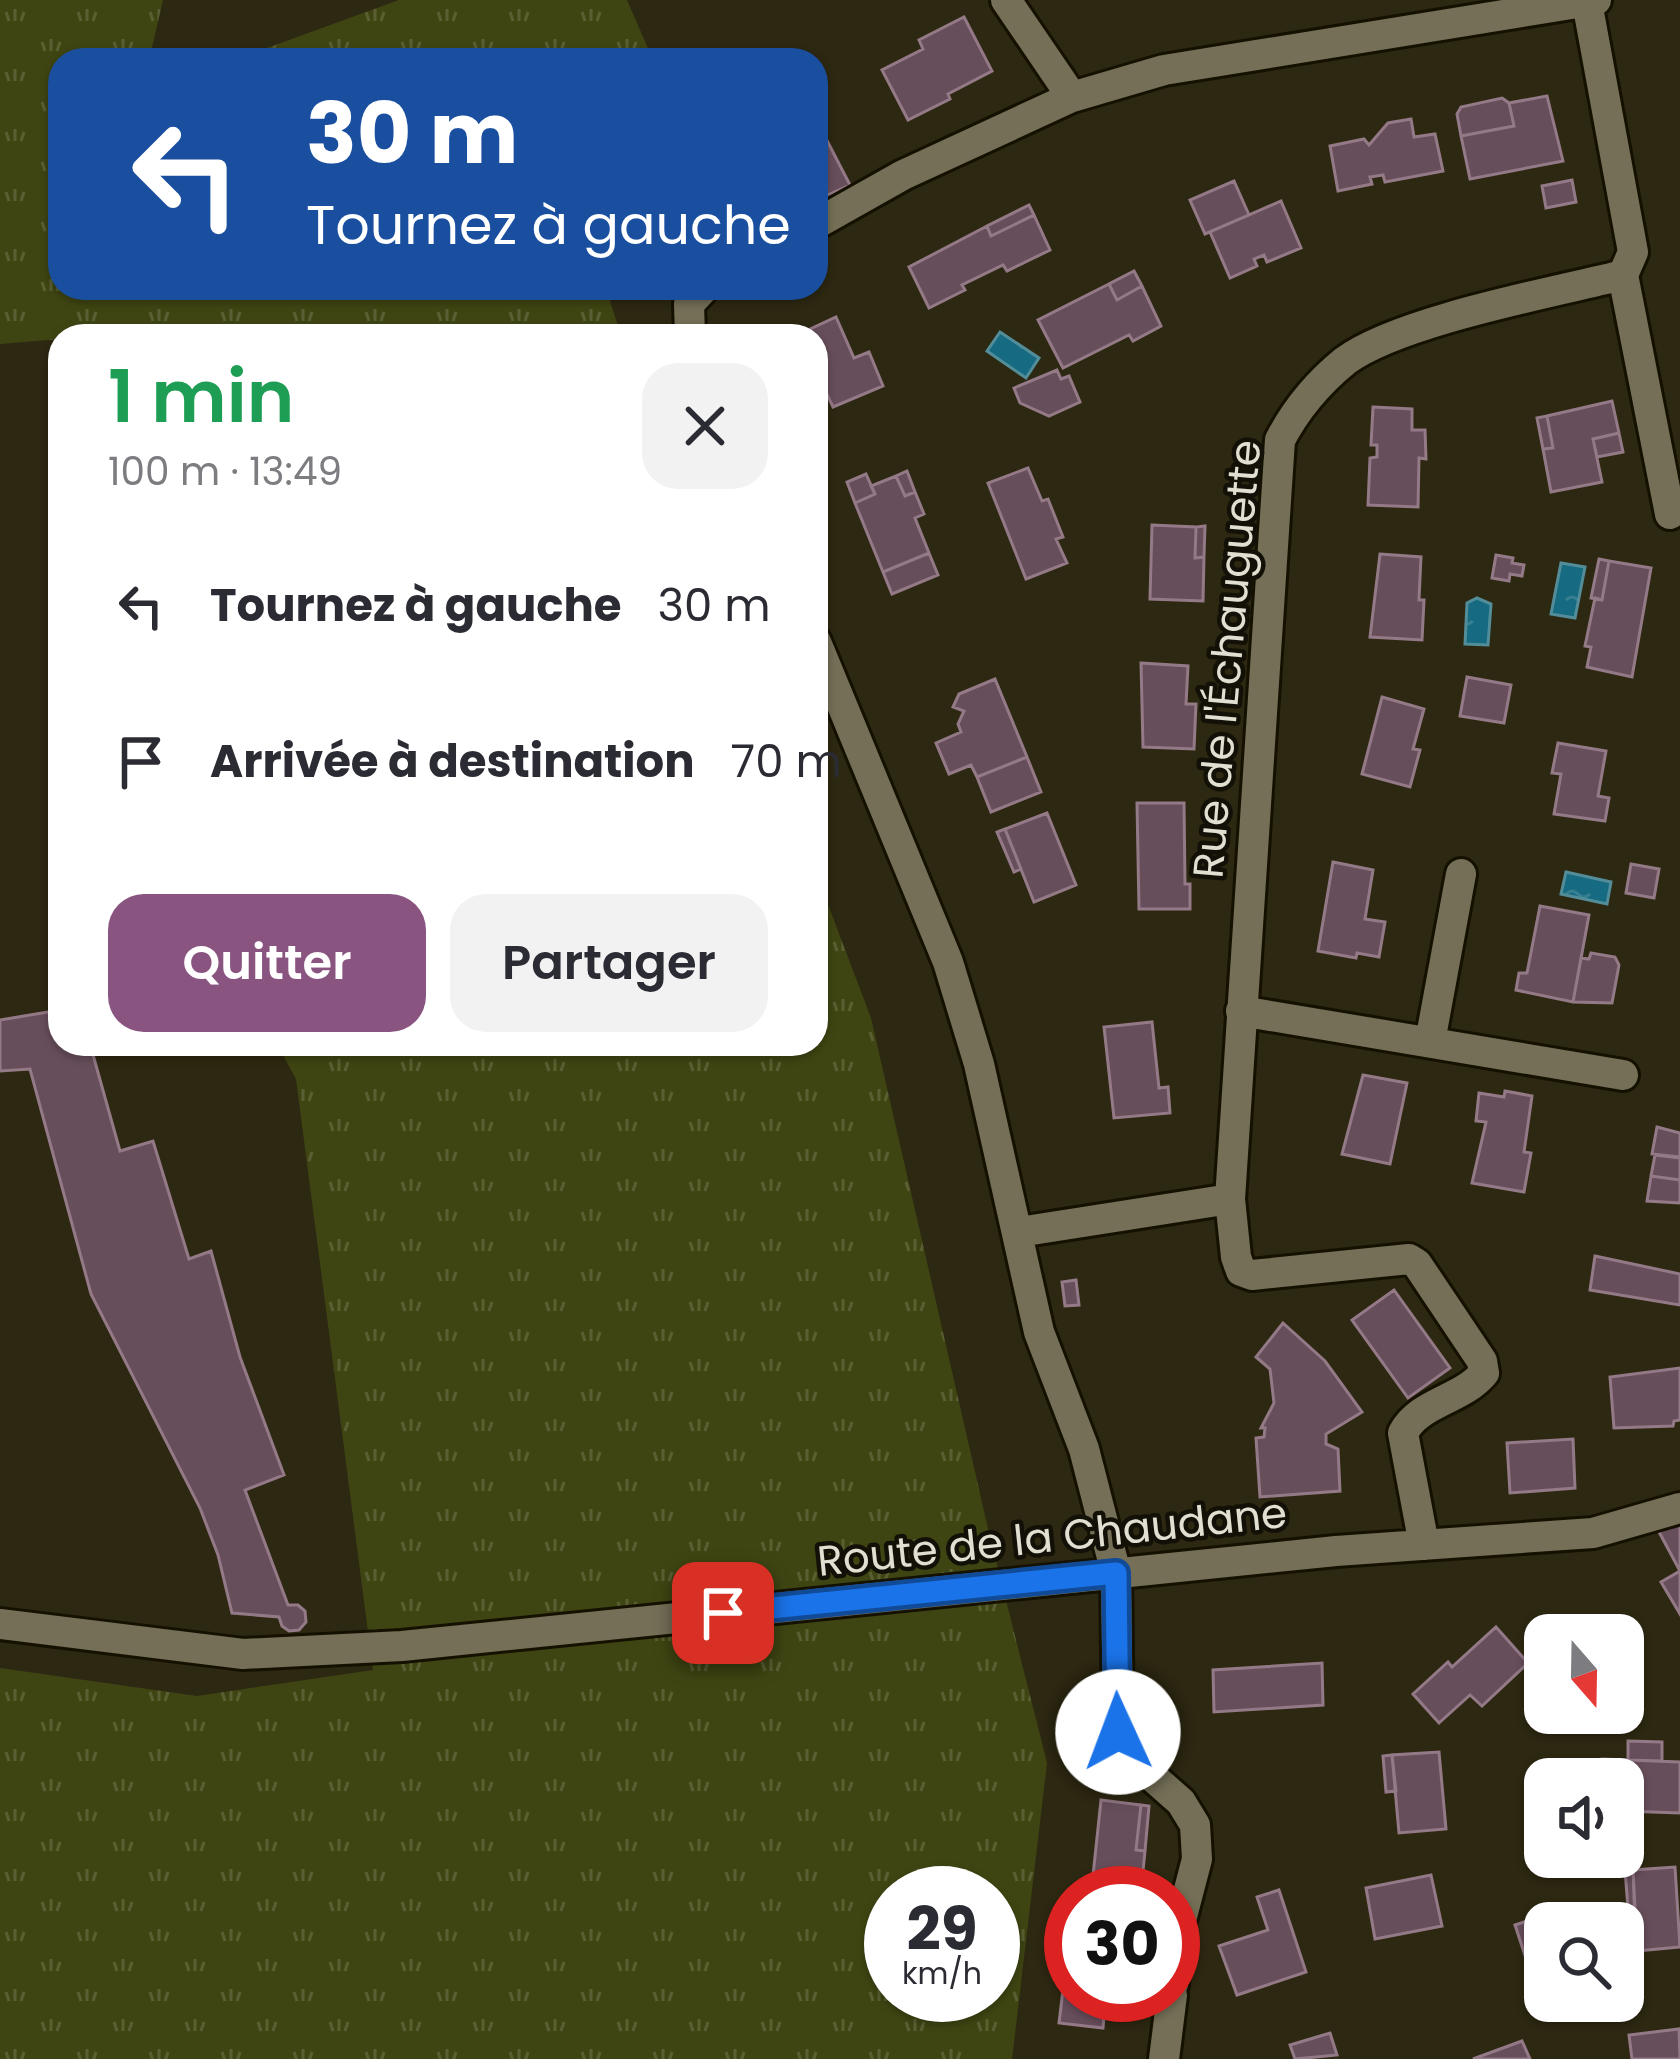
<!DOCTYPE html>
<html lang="fr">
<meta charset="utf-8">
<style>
:root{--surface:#fff;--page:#f2f2f3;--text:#2b2b33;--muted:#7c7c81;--accent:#8a5481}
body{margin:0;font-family:Poppins,sans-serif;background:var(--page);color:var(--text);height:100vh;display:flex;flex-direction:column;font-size:45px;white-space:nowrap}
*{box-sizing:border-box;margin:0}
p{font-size:39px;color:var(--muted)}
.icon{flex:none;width:66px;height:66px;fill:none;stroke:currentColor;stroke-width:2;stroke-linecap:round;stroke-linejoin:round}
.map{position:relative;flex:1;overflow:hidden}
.details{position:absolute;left:48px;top:324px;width:780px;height:732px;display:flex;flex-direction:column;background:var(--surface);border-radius:36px;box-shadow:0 3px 9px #0004}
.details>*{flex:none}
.hud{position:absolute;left:48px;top:48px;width:780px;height:252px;border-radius:36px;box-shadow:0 3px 9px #0004;background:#1a4fa0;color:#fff;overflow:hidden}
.needle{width:78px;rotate:160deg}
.tools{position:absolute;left:1524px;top:1614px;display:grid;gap:24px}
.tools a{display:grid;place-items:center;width:120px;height:120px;border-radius:24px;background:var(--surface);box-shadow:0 3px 9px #0004;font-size:60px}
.speed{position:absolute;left:864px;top:1866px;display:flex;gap:24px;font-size:60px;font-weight:700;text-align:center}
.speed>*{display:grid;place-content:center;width:156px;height:156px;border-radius:50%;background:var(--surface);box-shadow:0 3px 9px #0004;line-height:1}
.speed small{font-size:30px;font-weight:400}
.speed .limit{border:18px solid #d22;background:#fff;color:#111}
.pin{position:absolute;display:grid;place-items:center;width:102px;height:102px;color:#fff;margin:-51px;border-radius:24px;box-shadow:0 6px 18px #0006}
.me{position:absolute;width:132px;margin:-66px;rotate:358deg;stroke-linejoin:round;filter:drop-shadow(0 0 9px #0008)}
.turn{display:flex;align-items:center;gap:42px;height:252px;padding:0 60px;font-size:54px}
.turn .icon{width:156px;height:156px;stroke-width:2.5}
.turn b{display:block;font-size:84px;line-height:102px}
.round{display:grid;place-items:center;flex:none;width:126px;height:126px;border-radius:36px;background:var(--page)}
.head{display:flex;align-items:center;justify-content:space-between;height:204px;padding:0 60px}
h1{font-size:72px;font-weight:600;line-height:90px;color:#1e9e55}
.action{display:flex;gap:24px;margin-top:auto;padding:24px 60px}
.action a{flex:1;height:138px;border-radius:36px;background:var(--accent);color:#fff;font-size:48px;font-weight:600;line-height:138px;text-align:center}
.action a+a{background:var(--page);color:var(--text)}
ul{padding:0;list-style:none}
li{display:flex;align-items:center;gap:36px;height:156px;padding:0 60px}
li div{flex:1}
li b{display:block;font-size:45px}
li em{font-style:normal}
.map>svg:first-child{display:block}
.grass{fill:url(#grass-tufts);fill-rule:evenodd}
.water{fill:url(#water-ripples);stroke:#538d99;stroke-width:3}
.building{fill:#674e5b;stroke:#947987;stroke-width:3}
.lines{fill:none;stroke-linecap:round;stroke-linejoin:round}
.minor-casing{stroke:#151100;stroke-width:36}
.minor{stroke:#746f56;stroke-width:30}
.route-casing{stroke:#114b97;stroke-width:30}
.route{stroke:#1a73e8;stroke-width:21}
.labels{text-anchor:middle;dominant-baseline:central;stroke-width:9;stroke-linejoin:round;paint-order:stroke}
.street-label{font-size:42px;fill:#e1dfd1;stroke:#131107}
</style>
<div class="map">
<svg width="1680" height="2059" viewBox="0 0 1680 2059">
<defs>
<pattern id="grass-tufts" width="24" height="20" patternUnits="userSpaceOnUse" patternTransform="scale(3)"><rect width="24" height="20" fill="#3f4512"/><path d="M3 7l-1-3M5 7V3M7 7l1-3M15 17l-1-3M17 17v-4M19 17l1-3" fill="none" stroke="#5a5f33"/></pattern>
<pattern id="water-ripples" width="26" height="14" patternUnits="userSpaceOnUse" patternTransform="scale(3)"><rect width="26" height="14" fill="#166a81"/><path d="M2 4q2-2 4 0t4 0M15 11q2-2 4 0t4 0" fill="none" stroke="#387f92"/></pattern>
</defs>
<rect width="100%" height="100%" fill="#2d2811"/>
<!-- grass -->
<path class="grass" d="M0,0H163L149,60H60V288H606L621,336H60L59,896L60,339L0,344Z
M399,0H627L653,60H234Z
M816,873L871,1018L989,1533L1047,1763L1012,2059H0V1668L197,1696L373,1670L296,1079L277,1044H816ZM891,1893H993V1995H891Z"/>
<!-- water -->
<path class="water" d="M1000,332L1039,358L1026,378L987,351Z
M1561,563L1585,567L1575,618L1551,614Z
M1477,598L1491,604L1488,645L1465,644L1467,603Z
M1566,872L1611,882L1607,904L1561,894Z"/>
<!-- building -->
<path class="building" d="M964,17L992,71L948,94L950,99L908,120L882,70L923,49L919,40Z
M1547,96L1563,161L1470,179L1461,136L1514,126L1509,103Z
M1502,98L1509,103L1514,126L1461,136L1457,114L1461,107Z
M1411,119L1414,137L1435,134L1443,171L1385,182L1383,175L1370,177L1372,184L1338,191L1330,146L1364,139L1369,145L1388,123Z
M819,125L850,185L816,200V126Z
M1572,180L1576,202L1546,208L1542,186Z
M1234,181L1249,215L1205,234L1190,200Z
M1281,201L1301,248L1267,262L1264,255L1254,259L1257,266L1230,278L1210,232Z
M1029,205L1034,215L991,236L987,226Z
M1034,215L1050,250L1007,271L1003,265L962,285L965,290L929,308L909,267L987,226L991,236Z
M1134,271L1142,286L1117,300L1109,284Z
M1109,284L1117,300L1142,286L1161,326L1133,341L1129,335L1063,368L1038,320Z
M836,317L854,358L869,352L883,386L833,407L816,371V336H795Z
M1057,370L1061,379L1069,376L1080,402L1049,416L1020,403L1014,388Z
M1612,401L1619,433L1593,439L1602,482L1551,492L1543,449L1553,448L1547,416Z
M1373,407L1412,409V430H1425L1426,459L1419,458L1418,507L1368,505L1370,458L1377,457V445H1371Z
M1547,416L1553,448L1543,449L1537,418Z
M1619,433L1623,452L1597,457L1593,439Z
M1028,468L1042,501L1048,499L1063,537L1056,539L1067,563L1026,579L988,483Z
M907,471L915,492L905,496L896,476Z
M866,474L875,494L855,503L847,482Z
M896,476L905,496L915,492L924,514L915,518L929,553L883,572L855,503L875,494L871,486Z
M1152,525L1196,527L1195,558L1204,557L1203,601L1150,599Z
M1205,526L1204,557L1195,558L1196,527Z
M929,553L938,575L892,594L883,572Z
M1380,554L1421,557L1419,600H1424L1422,640L1370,637Z
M1496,555L1513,558L1512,563L1524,565L1522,576L1510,574L1509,581L1492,578Z
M1599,559L1609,561L1602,600L1591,598Z
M1609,561L1651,568L1632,677L1587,667L1591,647L1585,646L1595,598L1602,600Z
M1141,663L1188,666L1186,704H1196L1194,749L1143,747Z
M1467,677L1511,685L1504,723L1460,716Z
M995,679L1027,757L977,777L971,765L949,774L936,743L961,732L958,724L964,711L953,707L959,694Z
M1382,697L1424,709L1413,749L1420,750L1410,787L1362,774Z
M1558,743L1606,751L1598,796L1609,798L1605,821L1554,814L1561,774L1552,773Z
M1027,757L1041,792L991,812L977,777Z
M1137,803H1184L1185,884H1190V909H1139Z
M1047,813L1076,885L1034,902L1005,829Z
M1005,829L1021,869L1014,872L997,832Z
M1333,862L1373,870L1365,919L1385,922L1379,957L1357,953L1356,958L1318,951Z
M1631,864L1659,869L1654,898L1626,893Z
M1540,906L1589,915L1573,1002L1516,990L1519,973H1527Z
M1591,953L1615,957L1619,965L1612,1003L1573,1002L1581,958L1589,959Z
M60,1010V1044H90L120,1151L153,1141L189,1259L211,1251L240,1357L284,1475L245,1490L288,1605H298L305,1611L306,1622L299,1630L289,1631L282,1626L279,1617L232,1613L218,1555L200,1508L91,1294L30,1069L0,1071V1020Z
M1152,1022L1159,1088L1168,1087L1170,1113L1114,1118L1104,1027Z
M1363,1075L1407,1083L1390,1164L1342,1154Z
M1505,1091L1532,1096L1524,1152L1531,1153L1524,1192L1472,1183L1486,1122L1476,1121L1479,1093L1504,1097Z
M1657,1127L1680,1133V1157L1652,1154Z
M1655,1155L1680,1158V1180L1651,1176Z
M1651,1176L1680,1180V1203L1647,1201Z
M1595,1256L1680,1274V1305L1590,1290Z
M1076,1280L1079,1305L1065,1306L1062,1282Z
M1394,1290L1450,1368L1408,1398L1352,1320Z
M1283,1323L1325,1361L1362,1412L1326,1434V1444L1338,1449L1340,1491L1260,1497L1256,1438L1264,1437L1265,1428H1261L1274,1403L1270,1369L1256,1357Z
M1680,1368V1420L1674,1421L1673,1426L1614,1428L1610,1377Z
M1573,1439L1575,1488L1510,1493L1507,1443Z
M1680,1522V1571L1658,1530Z
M1680,1571V1614L1661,1582Z
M1496,1627L1528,1663L1482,1706L1470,1695L1439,1723L1413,1694L1448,1662L1452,1667Z
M1322,1663L1323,1705L1214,1712L1213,1670Z
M1628,1741L1662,1742V1761L1628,1760Z
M1439,1752L1446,1829L1399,1833L1392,1755Z
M1392,1755L1396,1791L1386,1792L1383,1756Z
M1602,1759L1680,1762V1813L1623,1811V1779H1601Z
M1544,1799L1545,1843H1532Z
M1101,1800L1141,1805L1136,1850L1145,1851L1141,1891L1092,1885Z
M1141,1805L1149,1806L1145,1851L1136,1850Z
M1675,1867L1680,1947L1636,1951L1633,1870Z
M1625,1870H1633L1635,1908H1628Z
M1431,1875L1442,1926L1375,1939L1366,1888Z
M1279,1890L1306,1972L1237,1995L1219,1946L1268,1930L1257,1897Z
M1552,1913L1555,1923H1545V1969L1531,1974L1515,1925Z
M1065,1973H1071V1995H1106L1103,2028L1059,2023Z
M1679,2029L1680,2059H1632L1629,2035Z
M1330,2033L1337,2055L1295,2059L1290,2045Z
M1522,2041L1530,2059H1473Z"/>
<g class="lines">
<!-- minor casing -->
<g class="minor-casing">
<path id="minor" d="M1006,0L1072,97
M816,224L903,175L1072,97L1164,70L1596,0
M1623,275L1670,514
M690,336L689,304L704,288
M816,642L948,962L979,1064L1039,1332L1084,1449L1116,1573L1118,1732L1130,1757L1181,1802L1195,1825L1197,1859L1179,1928L1173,1984
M1241,1011L1623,1075
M1430,1042L1461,874
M1230,1199L1236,1257L1241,1271L1252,1275L1409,1259L1417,1264L1482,1361L1484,1373C1462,1400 1419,1402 1403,1433L1424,1545
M1019,1232L1230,1199L1280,440C1296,409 1318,383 1345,361C1398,321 1554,292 1623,275L1633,252L1587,2
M0,1624L243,1654L402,1646L1336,1551L1593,1533L1680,1508
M1164,2059L1172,1995"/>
</g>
<!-- minor -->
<use href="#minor" class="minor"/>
</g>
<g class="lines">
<!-- route casing -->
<g class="route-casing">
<path id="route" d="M723,1613L1116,1573L1118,1732"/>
</g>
<!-- route -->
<use href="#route" class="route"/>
</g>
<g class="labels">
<!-- street labels -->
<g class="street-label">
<text transform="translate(1227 659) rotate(-85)">Rue de l'Échauguette</text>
<text transform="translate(1052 1537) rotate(-6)">Route de la Chaudane</text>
</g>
</g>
</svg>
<div class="tools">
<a><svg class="needle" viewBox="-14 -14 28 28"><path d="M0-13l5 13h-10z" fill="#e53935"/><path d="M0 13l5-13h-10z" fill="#7c7c81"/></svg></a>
<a><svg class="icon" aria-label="sound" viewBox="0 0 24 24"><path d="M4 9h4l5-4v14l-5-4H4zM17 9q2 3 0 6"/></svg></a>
<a><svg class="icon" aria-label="search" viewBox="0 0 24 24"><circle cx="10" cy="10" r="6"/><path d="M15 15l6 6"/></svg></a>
</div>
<div class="speed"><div>29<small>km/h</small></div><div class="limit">30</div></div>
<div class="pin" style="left:723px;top:1613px;background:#d93025"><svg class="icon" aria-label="arrive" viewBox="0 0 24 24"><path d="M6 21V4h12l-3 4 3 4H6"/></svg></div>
<svg class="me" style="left:1118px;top:1732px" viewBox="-20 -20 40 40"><circle r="19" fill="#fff"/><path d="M0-13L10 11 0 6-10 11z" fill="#1a73e8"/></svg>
<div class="hud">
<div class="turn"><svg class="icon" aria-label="left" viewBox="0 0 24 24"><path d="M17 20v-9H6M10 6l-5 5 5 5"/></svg><div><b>30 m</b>Tournez à gauche</div></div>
</div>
<section class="details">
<div class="head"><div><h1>1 min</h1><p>100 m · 13:49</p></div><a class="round"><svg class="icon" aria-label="close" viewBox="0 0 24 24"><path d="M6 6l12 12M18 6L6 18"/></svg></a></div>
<ul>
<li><svg class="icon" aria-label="left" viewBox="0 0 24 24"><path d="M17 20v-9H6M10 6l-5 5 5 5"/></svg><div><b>Tournez à gauche</b></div><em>30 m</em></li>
<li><svg class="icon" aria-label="arrive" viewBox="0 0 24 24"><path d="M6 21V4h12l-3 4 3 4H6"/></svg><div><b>Arrivée à destination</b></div><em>70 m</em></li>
</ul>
<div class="action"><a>Quitter</a><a>Partager</a></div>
</section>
</div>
